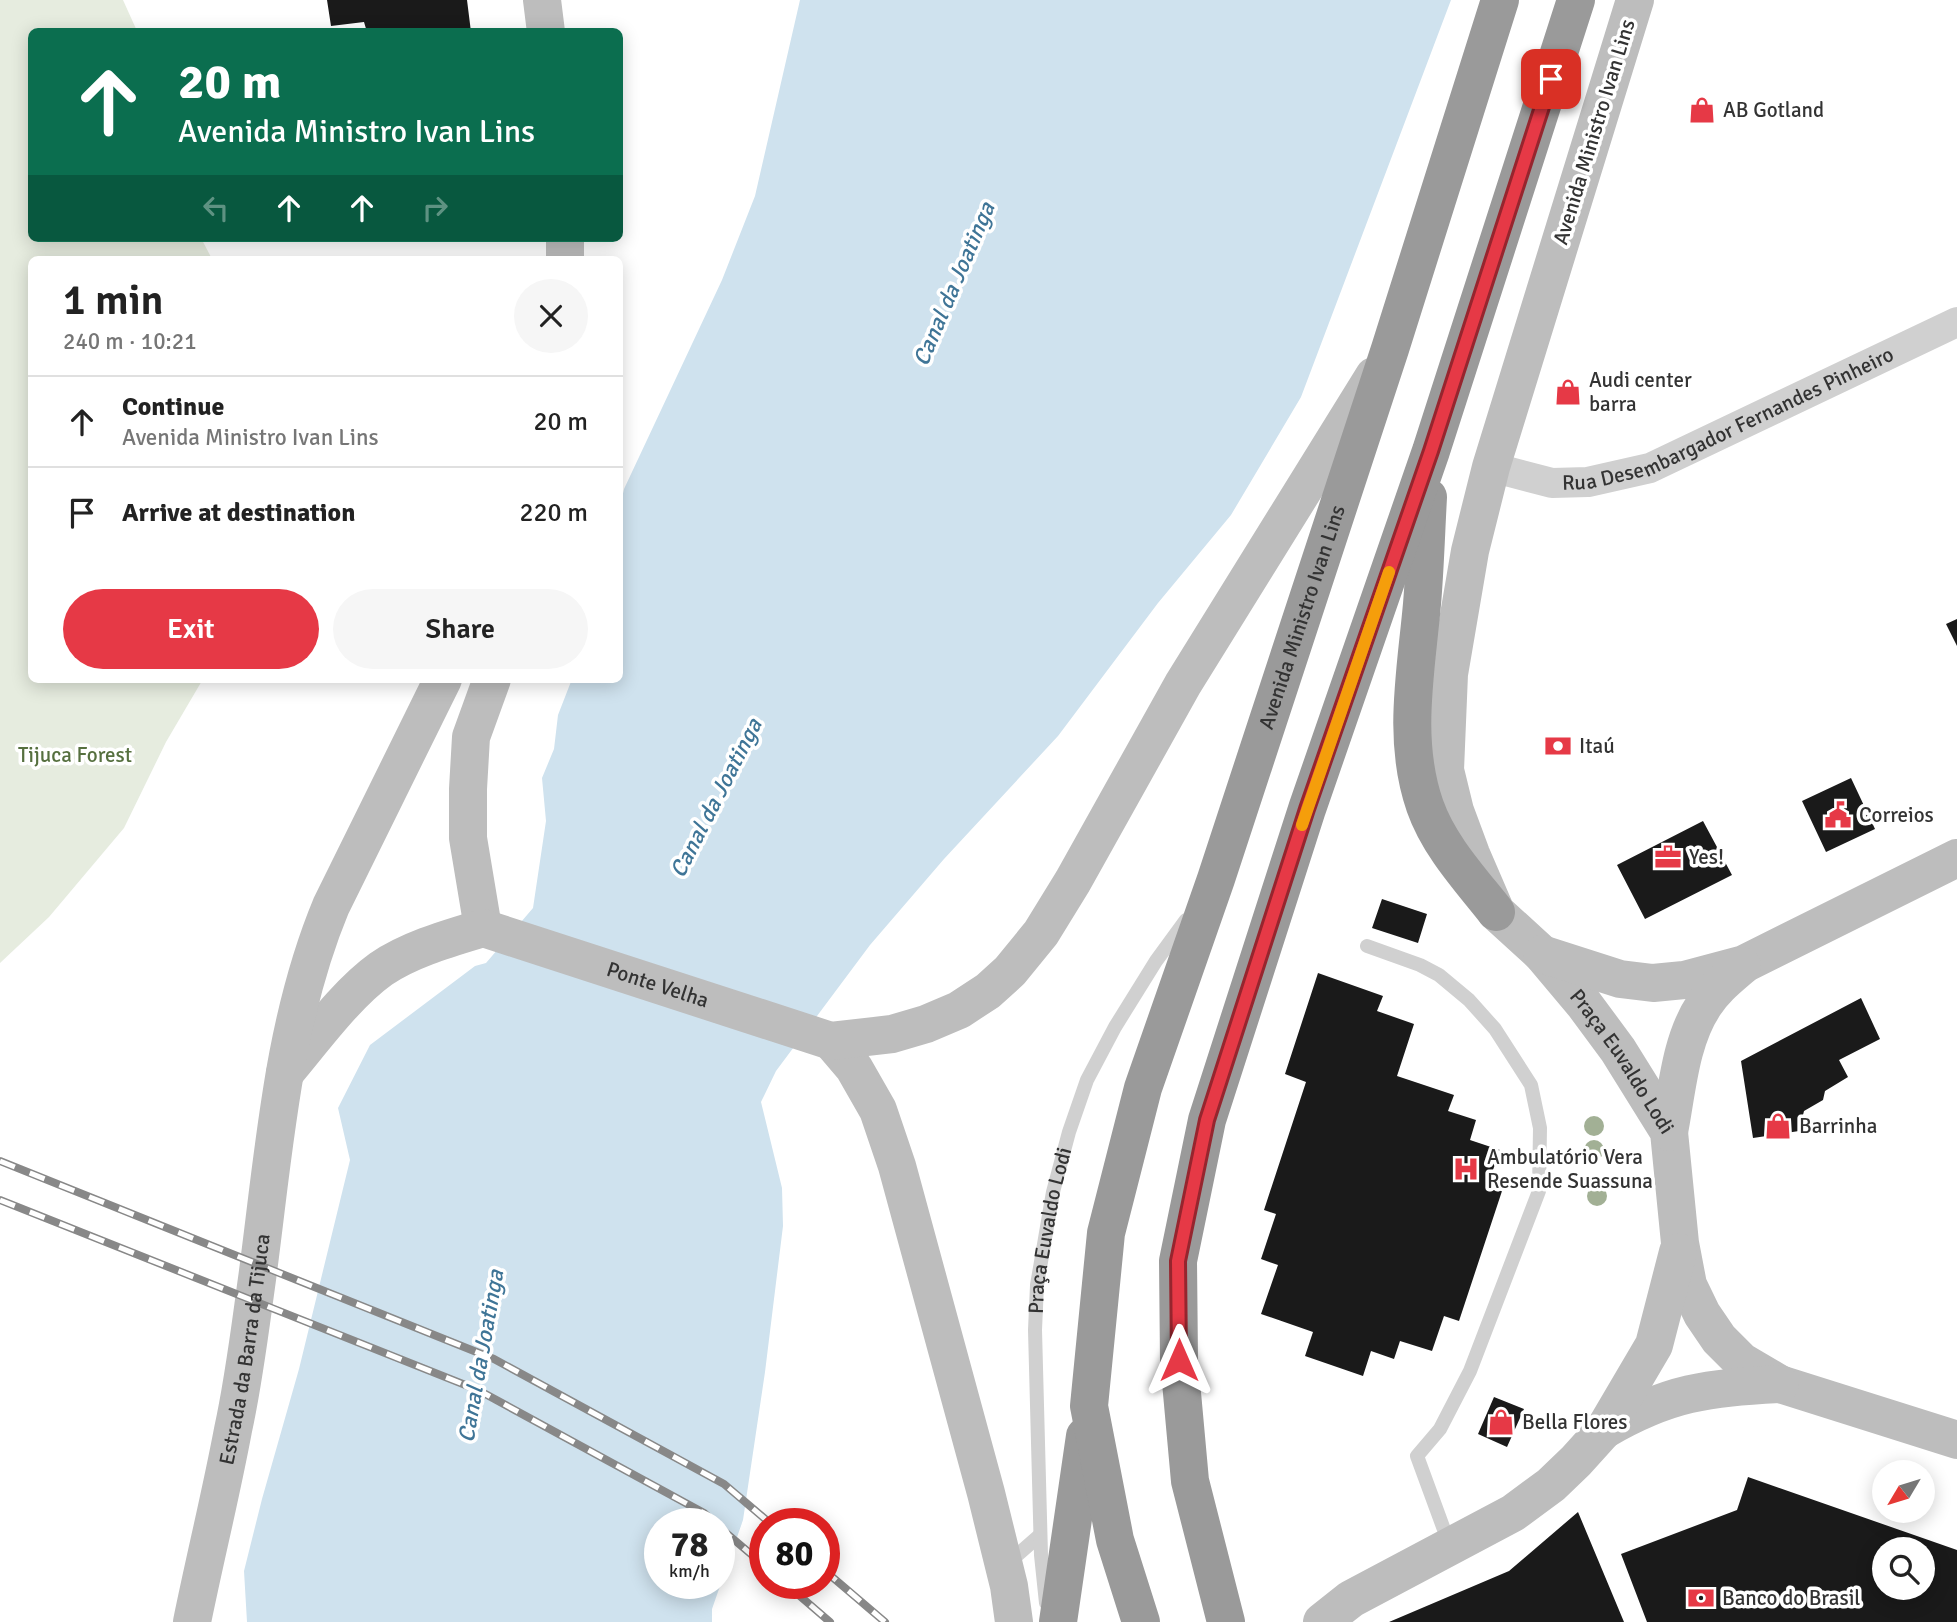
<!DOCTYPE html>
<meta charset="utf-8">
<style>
:root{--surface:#fff;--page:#f6f6f6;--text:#222;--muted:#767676;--line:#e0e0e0;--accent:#e63946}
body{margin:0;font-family:Signika,sans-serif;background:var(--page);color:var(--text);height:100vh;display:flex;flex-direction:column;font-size:26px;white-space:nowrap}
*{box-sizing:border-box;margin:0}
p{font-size:23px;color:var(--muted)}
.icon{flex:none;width:38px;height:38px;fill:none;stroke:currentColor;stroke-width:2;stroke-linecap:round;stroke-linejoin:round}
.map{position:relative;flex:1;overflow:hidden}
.sheet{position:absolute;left:28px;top:256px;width:595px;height:427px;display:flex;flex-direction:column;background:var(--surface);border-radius:10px;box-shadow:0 4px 18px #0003}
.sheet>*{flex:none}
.hud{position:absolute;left:28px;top:28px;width:595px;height:214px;border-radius:10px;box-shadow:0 4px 18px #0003;background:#0b6e4f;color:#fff;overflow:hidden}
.needle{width:46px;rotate:232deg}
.buttons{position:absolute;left:1872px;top:1460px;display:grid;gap:14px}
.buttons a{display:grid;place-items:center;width:63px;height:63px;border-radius:50%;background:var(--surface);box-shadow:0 4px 18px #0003;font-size:35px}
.speed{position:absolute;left:644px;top:1508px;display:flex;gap:14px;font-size:35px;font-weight:700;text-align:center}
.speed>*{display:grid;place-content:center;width:91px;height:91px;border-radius:50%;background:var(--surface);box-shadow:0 4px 18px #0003;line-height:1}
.speed small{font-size:18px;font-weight:400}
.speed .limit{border:10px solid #d22;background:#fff;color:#111}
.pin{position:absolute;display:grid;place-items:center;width:60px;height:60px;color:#fff;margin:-30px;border-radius:14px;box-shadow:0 4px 10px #0006}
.me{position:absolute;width:77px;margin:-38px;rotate:0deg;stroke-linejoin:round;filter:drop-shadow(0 0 5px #0008)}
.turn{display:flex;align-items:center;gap:24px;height:147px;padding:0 35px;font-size:32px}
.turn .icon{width:91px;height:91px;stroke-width:2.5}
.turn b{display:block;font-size:49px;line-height:60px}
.lanes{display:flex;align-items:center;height:66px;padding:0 35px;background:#0003;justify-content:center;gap:35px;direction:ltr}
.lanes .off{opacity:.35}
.round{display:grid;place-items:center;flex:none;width:74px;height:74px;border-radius:37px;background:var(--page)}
.head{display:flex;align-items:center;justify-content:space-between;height:119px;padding:0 35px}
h1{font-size:42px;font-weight:600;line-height:52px}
.cta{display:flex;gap:14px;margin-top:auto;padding:14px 35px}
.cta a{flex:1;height:80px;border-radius:42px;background:var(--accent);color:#fff;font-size:28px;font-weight:600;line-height:80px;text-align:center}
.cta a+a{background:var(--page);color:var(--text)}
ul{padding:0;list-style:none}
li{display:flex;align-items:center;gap:21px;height:91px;padding:0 35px;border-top:2px solid var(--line)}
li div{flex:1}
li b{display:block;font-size:26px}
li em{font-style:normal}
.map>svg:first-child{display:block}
.green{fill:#e6ecdf}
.water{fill:#cfe2ee;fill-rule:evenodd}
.building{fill:#1a1a1a;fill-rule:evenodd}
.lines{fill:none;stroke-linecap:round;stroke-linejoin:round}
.lane{stroke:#d0d0d0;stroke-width:14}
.street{stroke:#d0d0d0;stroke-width:30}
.secondary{stroke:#bdbdbd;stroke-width:38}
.highway{stroke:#9a9a9a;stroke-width:38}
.rail-casing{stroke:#888;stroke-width:8}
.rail{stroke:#fff;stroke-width:5;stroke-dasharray:16;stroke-linecap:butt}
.tree{fill:#a2b095}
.route-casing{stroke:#96252e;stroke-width:18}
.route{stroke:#e63946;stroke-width:12}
.slow{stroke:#f59e0b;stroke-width:12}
.labels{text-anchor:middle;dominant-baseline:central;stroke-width:7;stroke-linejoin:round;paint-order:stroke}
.poi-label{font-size:21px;fill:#333;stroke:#fff;text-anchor:start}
.street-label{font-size:21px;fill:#333;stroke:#fff}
.park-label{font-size:21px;fill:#56703f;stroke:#fff}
.water-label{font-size:23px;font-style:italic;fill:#3f7597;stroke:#fff}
</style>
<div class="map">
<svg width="1957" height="1622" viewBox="0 0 1957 1622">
<rect width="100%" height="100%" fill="#fff"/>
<!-- green -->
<path class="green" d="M0,0H123L137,31L32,32V238H201L212,259H32V679H203L166,742L124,828L49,917L0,963Z"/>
<!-- water -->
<path class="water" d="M800,0H1451L1301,397L1231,515L1158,603L1058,736L944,859L870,945L776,1071L761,1102L782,1188L783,1226L765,1372L743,1520L712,1609V1622H247L244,1571L262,1499L299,1369L350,1160L338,1108L370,1045L475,966L486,963L533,908L546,821L542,778L554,749L558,715L572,679H620V507L624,489L722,280L755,196ZM660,1524H719V1584H660Z"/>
<!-- building -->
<path class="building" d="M327,0H467L471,32H367L364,22L331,26Z
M1957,619V646L1946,624Z
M1851,778L1875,829L1826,852L1802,801Z
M1703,821L1732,875L1645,919L1617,865Z
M1382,899L1427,914L1418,943L1372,928Z
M1318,973L1383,996L1377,1011L1414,1024L1397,1076L1454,1095L1448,1111L1476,1120L1470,1140L1500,1150L1487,1187L1502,1191L1459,1321L1444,1316L1432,1351L1400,1341L1394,1359L1371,1351L1363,1376L1305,1356L1313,1332L1261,1314L1278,1265L1261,1259L1276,1214L1264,1210L1306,1082L1285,1074Z
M1861,998L1880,1039L1839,1060L1848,1077L1825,1091L1823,1100L1804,1111L1799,1131L1753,1138L1741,1061Z
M1494,1397L1524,1409L1507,1447L1478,1434Z
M1748,1477L1957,1550V1622H1647L1621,1554L1737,1510ZM1885,1549H1923V1587H1885Z
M1578,1512L1624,1622H1389L1509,1571Z"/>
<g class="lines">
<!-- lane -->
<g class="lane">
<path d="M1367,946L1420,965L1439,975L1469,1000L1495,1029L1531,1085L1540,1128L1539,1191L1470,1371L1440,1429L1417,1456L1450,1546"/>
<path d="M1007,1564L1040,1535"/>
<path id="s1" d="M1046,1603L1041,1555L1035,1330L1037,1285L1053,1192L1069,1132L1087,1080L1115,1027L1156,961L1186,920"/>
</g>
<!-- street -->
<path class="street" id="s2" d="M1491,467L1552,483L1588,482L1650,468L1957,322"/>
<!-- secondary -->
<g class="secondary">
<path d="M542,0L546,32"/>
<path id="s3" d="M1635,0L1491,467L1470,551L1449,674L1445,770L1455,811L1471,854L1496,912L1542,954L1584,1004L1618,1050L1669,1132L1680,1243L1688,1285L1702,1314L1719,1339L1741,1361L1780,1384L1957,1440"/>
<path d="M565,238V259"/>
<path d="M483,928L468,838V789L471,737L492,679"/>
<path d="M1542,954L1620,979L1653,983L1684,980L1744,964L1957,858"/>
<path d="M831,1041L854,1068L878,1110L897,1166L986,1493L1009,1586L1014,1622"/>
<path id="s4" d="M285,1073C313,1040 346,994 381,969C410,949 450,938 483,928L831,1041L892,1034L926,1024L959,1010L988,991L1010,971L1041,933L1073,881L1183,684L1374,376"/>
<path d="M1669,1132C1677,1091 1680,1041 1704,1005C1714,989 1728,978 1742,966"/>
<path d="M1604,1430C1669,1392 1707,1388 1780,1384"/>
<path id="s5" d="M192,1622C205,1558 221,1494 233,1430C244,1380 250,1329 257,1279C274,1153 282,1024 331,906L443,679"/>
<path d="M1322,1622L1351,1599L1513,1513L1551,1485L1576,1461L1604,1430L1654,1345L1678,1252"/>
</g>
<!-- highway -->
<g class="highway">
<path d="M1428,497C1426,533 1425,569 1422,604C1416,672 1402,740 1425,806C1439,846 1470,879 1496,912"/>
<path d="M1058,1622L1085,1436"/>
<path id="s6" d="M1141,1622L1115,1540L1089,1406L1106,1233L1143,1088L1216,879L1390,349L1500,0"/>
<path d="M1226,1622L1190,1481L1179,1360L1178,1261L1207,1120L1307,809L1431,451L1576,0"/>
</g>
<!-- rail casing -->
<g class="rail-casing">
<path id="rail" d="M0,1161L494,1359L724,1484L771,1524
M0,1200L478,1390L704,1513L716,1524
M719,1527L765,1566
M824,1570L885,1622
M786,1584L830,1622"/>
</g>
<!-- rail -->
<use href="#rail" class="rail"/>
</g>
<!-- trees -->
<g class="tree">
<circle cx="1594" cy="1126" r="10"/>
<circle cx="1594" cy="1150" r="10"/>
<circle cx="1597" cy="1196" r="10"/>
</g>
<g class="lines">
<!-- route casing -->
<g class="route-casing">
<path id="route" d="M1179,1360L1178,1261L1207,1120L1307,809L1431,451L1551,79"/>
</g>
<!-- route -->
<use href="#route" class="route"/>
<!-- slow -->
<path class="slow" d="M1302,825L1389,572"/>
</g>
<!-- icons -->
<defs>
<g id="shop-bare" transform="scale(2.1)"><path d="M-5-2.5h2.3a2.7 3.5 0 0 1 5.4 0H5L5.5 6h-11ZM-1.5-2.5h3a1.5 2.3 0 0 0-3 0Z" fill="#e63946" stroke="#fff" stroke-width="2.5" paint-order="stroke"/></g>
<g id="bank-bare" transform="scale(2.1)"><path d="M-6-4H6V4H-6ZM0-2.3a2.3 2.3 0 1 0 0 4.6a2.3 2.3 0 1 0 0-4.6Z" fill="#e63946" stroke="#fff" stroke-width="2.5" paint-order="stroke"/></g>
<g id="civic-bare" transform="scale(2.1)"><path d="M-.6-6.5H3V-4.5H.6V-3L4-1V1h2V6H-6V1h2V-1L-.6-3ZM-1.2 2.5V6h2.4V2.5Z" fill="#e63946" stroke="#fff" stroke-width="2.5" paint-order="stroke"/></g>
<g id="office-bare" transform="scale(2.1)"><path d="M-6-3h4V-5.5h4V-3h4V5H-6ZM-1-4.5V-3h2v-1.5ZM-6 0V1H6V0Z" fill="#e63946" stroke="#fff" stroke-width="2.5" paint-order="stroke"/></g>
<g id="hospital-bare" transform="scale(2.1)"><path d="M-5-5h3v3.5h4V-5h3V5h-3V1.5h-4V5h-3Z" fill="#e63946" stroke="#fff" stroke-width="2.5" paint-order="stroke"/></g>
</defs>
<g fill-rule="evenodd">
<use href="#shop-bare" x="1702" y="110"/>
<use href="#shop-bare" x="1568" y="392"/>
<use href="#bank-bare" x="1558" y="746"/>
<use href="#civic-bare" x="1838" y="815"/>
<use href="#office-bare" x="1668" y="857"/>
<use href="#shop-bare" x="1778" y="1126"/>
<use href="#hospital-bare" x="1466" y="1169"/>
<use href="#shop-bare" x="1501" y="1422"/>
<use href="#bank-bare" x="1701" y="1598"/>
</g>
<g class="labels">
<!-- poi labels -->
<g class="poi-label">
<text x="1723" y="110">AB Gotland</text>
<text x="1589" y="380">Audi center<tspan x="1589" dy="24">barra</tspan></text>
<text x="1579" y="746">Itaú</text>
<text x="1859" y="815">Correios</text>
<text x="1689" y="857">Yes!</text>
<text x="1799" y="1126">Barrinha</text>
<text x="1487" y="1157">Ambulatório Vera<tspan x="1487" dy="24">Resende Suassuna</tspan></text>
<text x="1522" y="1422">Bella Flores</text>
<text x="1722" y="1598">Banco do Brasil</text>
</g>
<!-- street labels -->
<g class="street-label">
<text transform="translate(1594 132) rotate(-73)">Avenida Ministro Ivan Lins</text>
<text stroke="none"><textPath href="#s2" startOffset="252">Rua Desembargador Fernandes Pinheiro</textPath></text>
<text stroke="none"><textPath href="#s6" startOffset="1043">Avenida Ministro Ivan Lins</textPath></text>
<text stroke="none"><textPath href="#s4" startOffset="436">Ponte Velha</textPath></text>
<text stroke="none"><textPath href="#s3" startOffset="1144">Praça Euvaldo Lodi</textPath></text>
<text stroke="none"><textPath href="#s1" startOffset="374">Praça Euvaldo Lodi</textPath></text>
<text stroke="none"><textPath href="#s5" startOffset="278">Estrada da Barra da Tijuca</textPath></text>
</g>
<!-- park labels -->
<g class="park-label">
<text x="75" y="755">Tijuca Forest</text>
</g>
<!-- water labels -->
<g class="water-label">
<text transform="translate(954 284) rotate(-67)">Canal da Joatinga</text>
<text transform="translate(716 798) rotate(-63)">Canal da Joatinga</text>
<text transform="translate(481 1356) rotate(-80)">Canal da Joatinga</text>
</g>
</g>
</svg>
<div class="buttons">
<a><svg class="needle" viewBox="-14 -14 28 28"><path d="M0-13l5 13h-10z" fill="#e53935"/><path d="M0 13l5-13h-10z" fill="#767676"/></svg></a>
<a><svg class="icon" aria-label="search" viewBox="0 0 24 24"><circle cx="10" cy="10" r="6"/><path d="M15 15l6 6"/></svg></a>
</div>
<div class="speed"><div>78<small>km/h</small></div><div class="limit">80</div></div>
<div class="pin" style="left:1551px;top:79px;background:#d93025"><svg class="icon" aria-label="arrive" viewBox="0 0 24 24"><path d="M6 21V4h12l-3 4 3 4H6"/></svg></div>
<svg class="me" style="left:1179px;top:1360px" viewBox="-20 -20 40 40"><path d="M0-17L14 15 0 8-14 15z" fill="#e63946" stroke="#fff" stroke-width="4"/></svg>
<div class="hud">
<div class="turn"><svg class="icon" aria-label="ahead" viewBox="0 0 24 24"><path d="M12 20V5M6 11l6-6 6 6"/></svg><div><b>20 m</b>Avenida Ministro Ivan Lins</div></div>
<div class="lanes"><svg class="icon off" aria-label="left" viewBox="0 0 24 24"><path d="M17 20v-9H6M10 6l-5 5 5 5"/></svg><svg class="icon" aria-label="ahead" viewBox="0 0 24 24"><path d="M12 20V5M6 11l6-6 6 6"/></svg><svg class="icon" aria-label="ahead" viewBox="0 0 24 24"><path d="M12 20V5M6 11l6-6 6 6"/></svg><svg class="icon off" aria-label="right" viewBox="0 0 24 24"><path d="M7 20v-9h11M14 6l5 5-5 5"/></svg></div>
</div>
<section class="sheet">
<div class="head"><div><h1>1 min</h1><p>240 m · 10:21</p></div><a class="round"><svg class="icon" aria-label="close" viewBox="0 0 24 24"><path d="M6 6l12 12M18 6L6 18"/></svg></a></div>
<ul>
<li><svg class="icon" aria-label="ahead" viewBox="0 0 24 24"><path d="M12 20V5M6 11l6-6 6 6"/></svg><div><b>Continue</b><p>Avenida Ministro Ivan Lins</p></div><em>20 m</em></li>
<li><svg class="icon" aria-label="arrive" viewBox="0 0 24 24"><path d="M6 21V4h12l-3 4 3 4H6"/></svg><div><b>Arrive at destination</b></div><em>220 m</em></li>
</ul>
<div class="cta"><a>Exit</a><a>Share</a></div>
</section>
</div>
